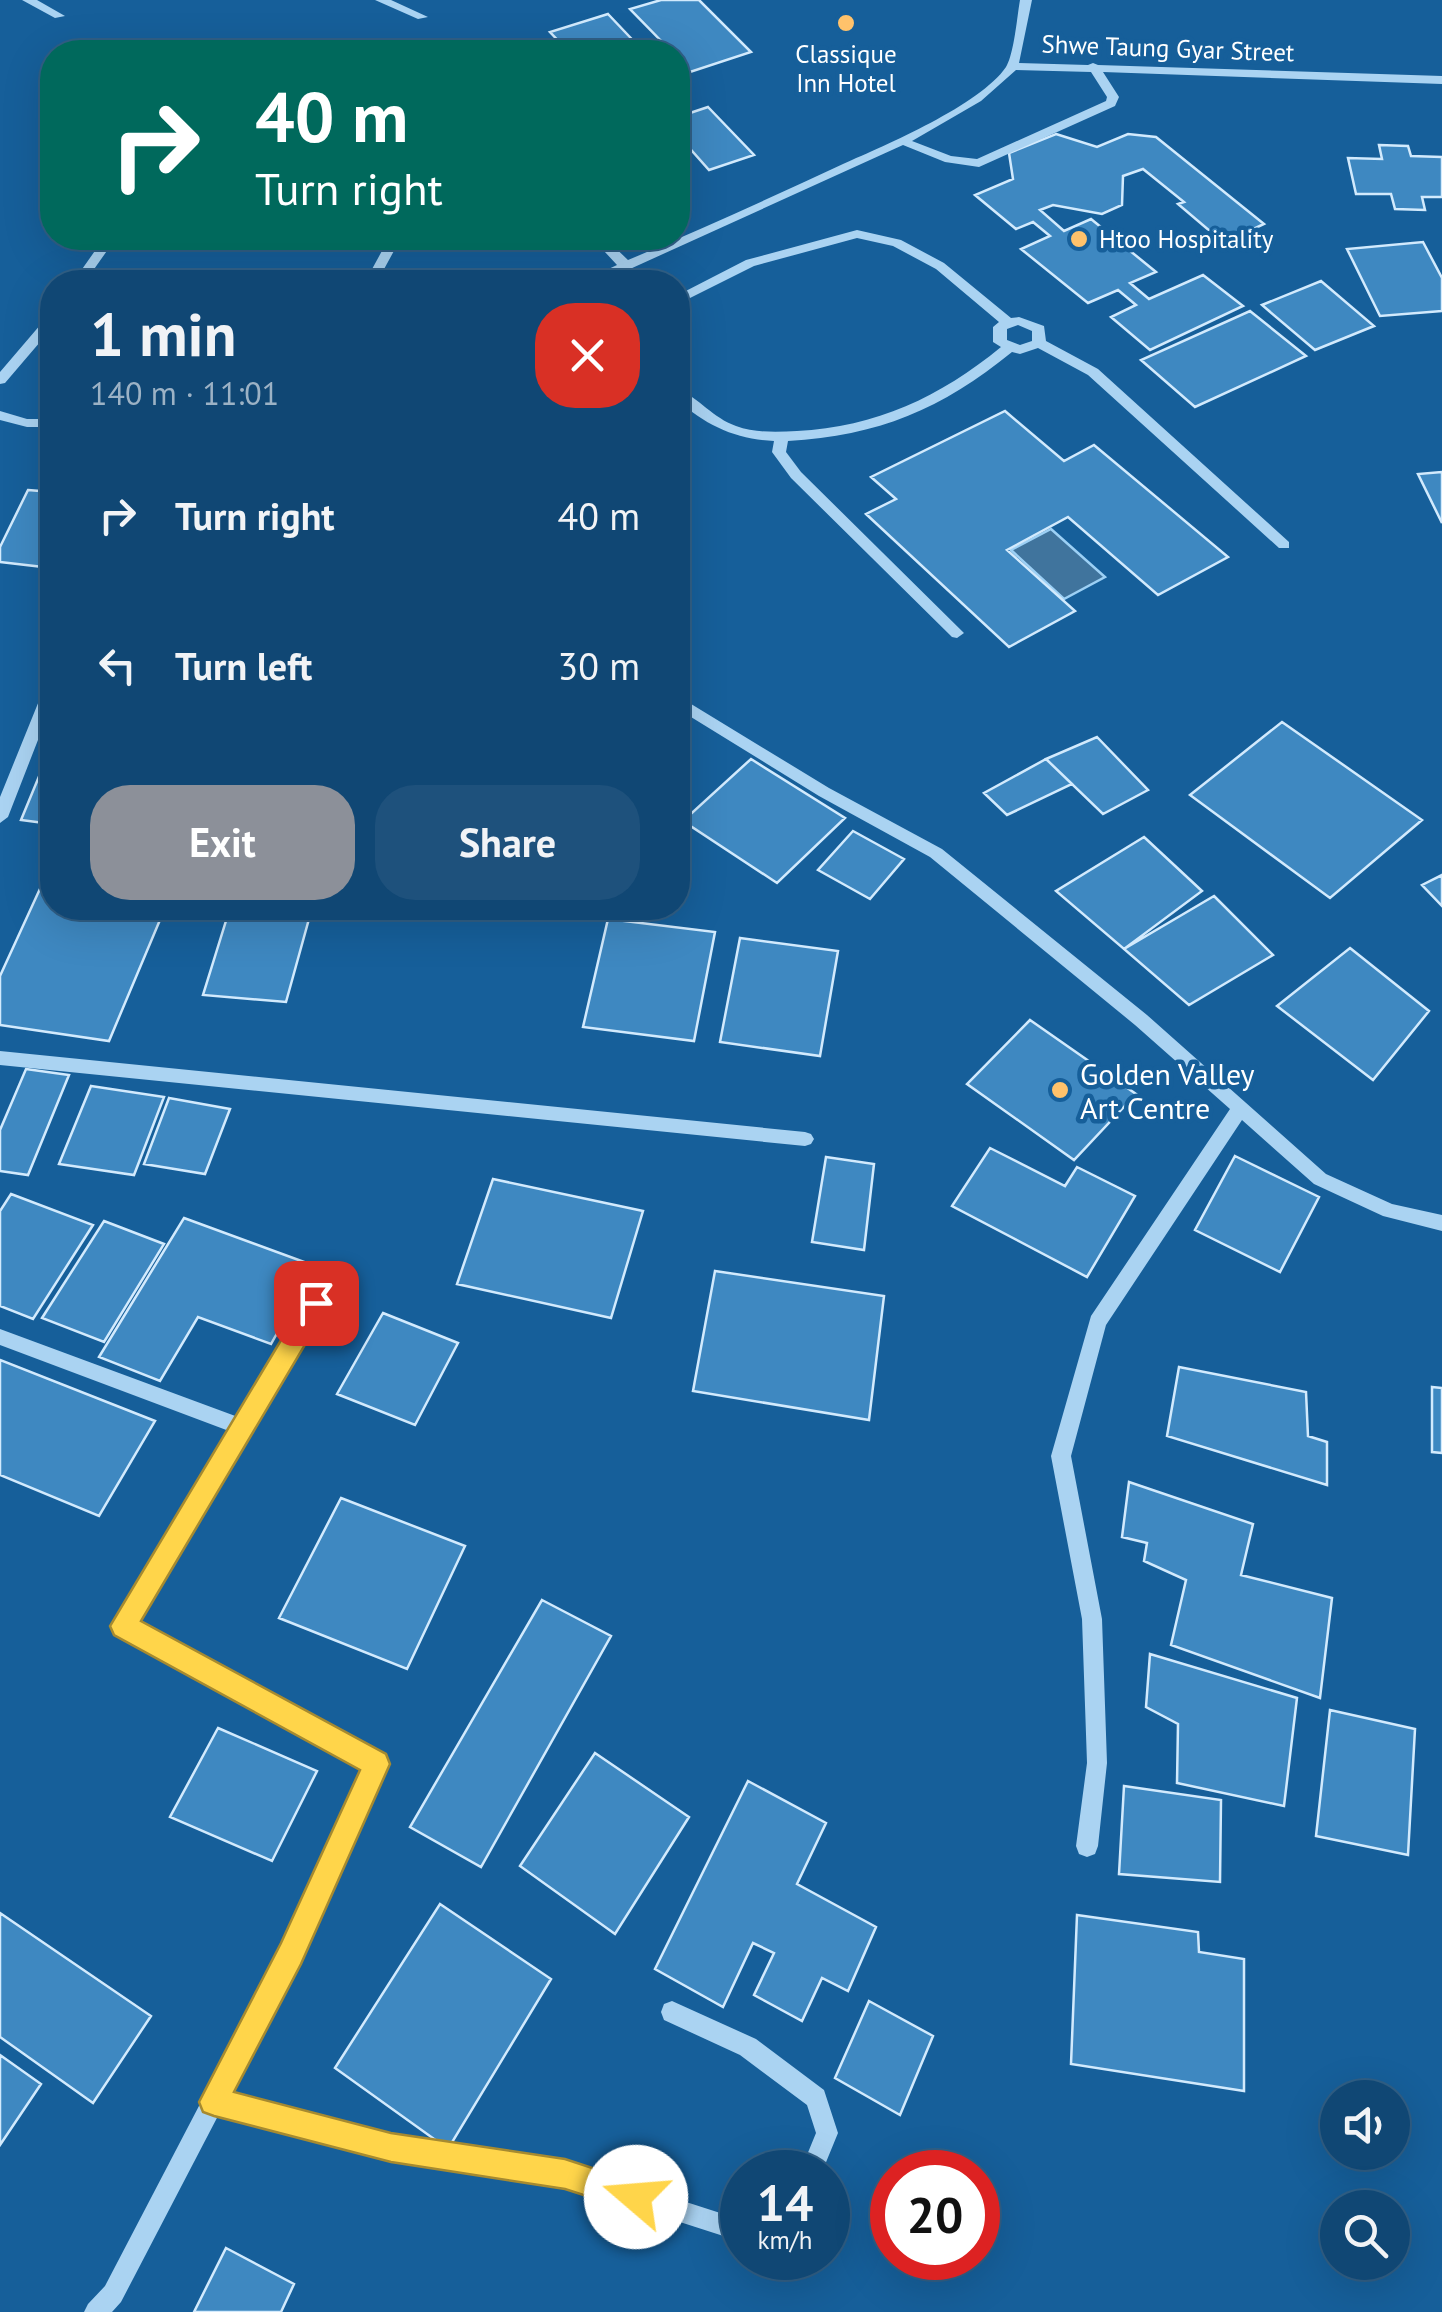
<!DOCTYPE html>
<meta charset="utf-8">
<style>
:root{--surface:#104774;--page:#1e517c;--text:#f1f3f6;--muted:#9cb2c5;--line:#305f86;--accent:#8c9099}
body{margin:0;font-family:"PT Sans",sans-serif;background:var(--page);color:var(--text);height:100vh;display:flex;flex-direction:column;font-size:38px;white-space:nowrap}
*{box-sizing:border-box;margin:0}
p{font-size:32px;color:var(--muted)}
.icon{flex:none;width:55px;height:55px;fill:none;stroke:currentColor;stroke-width:2;stroke-linecap:round;stroke-linejoin:round}
.map{position:relative;flex:1;overflow:hidden}
.panel{position:absolute;left:40px;top:270px;width:650px;height:650px;display:flex;flex-direction:column;background:var(--surface);border-radius:40px;box-shadow:0 10px 40px #0002,0 0 0 2px var(--line)}
.panel>*{flex:none}
.banner{position:absolute;left:40px;top:40px;width:650px;height:210px;border-radius:40px;box-shadow:0 10px 40px #0002,0 0 0 2px var(--line);background:#00695c;color:#fff;overflow:hidden}
.buttons{position:absolute;left:1320px;top:2080px;display:grid;gap:20px}
.buttons a{display:grid;place-items:center;width:90px;height:90px;border-radius:50%;background:var(--surface);box-shadow:0 10px 40px #0002,0 0 0 2px var(--line);font-size:50px}
.speed{position:absolute;left:720px;top:2150px;display:flex;gap:20px;font-size:50px;font-weight:700;text-align:center}
.speed>*{display:grid;place-content:center;width:130px;height:130px;border-radius:50%;background:var(--surface);box-shadow:0 10px 40px #0002,0 0 0 2px var(--line);line-height:1}
.speed small{font-size:25px;font-weight:400}
.speed .limit{border:15px solid #d22;background:#fff;color:#111}
.pin{position:absolute;display:grid;place-items:center;width:85px;height:85px;color:#fff;margin:-42px;border-radius:20px;box-shadow:0 5px 15px #0006}
.me{position:absolute;width:110px;margin:-55px;rotate:288deg;stroke-linejoin:round;filter:drop-shadow(0 0 8px #0008)}
.turn{display:flex;align-items:center;gap:35px;height:210px;padding:0 50px;font-size:45px}
.turn .icon{width:130px;height:130px;stroke-width:2.5}
.turn b{display:block;font-size:70px;line-height:85px}
.round{display:grid;place-items:center;flex:none;width:105px;height:105px;border-radius:40px;background:var(--page)}
.summary{display:flex;align-items:center;justify-content:space-between;height:170px;padding:0 50px}
h1{font-size:60px;font-weight:700;line-height:75px}
.primary-button{display:flex;gap:20px;margin-top:auto;padding:20px 50px}
.primary-button a{flex:1;height:115px;border-radius:40px;background:var(--accent);color:#fff;font-size:40px;font-weight:700;line-height:115px;text-align:center}
.primary-button a+a{background:var(--page);color:var(--text)}
ul{padding:0;list-style:none}
li{display:flex;align-items:center;gap:30px;height:150px;padding:0 50px}
li div{flex:1}
li b{display:block;font-size:38px}
li em{font-style:normal}
.map>svg:first-child{display:block}
.water{fill:#40749d;stroke:#9cd0f5;stroke-width:2.5}
.building{fill:#3e88c1;stroke:#d2eafd;stroke-width:2.5}
.lines{fill:none;stroke-linecap:round;stroke-linejoin:round}
.minor{fill:#aad3f2;fill-rule:evenodd}
.route{fill:#ffd54a;stroke:#a68a30;stroke-width:2.5}
.poi-dot{fill:#ffc26b;stroke:#165f9a;stroke-width:4}
.labels{text-anchor:middle;dominant-baseline:central;stroke-width:9;stroke-linejoin:round;paint-order:stroke}
.far-street-label{font-size:25px;fill:#fff;stroke:#165f9a}
.far-poi-label{font-size:25px;fill:#fff;stroke:#165f9a}
.poi-label{font-size:30px;fill:#fff;stroke:#165f9a;text-anchor:start}
</style>
<div class="map">
<svg width="1442" height="2312" viewBox="0 0 1442 2312">
<rect width="100%" height="100%" fill="#165f9a"/>
<!-- water -->
<path class="water" d="M1051,529L1105,577L1064,599L1011,550Z"/>
<!-- building -->
<path class="building" d="M661,0H699L751,52L690,72L678,52H672L630,9Z
M608,14L644,52H569L550,32Z
M708,107L754,155L709,170L678,135V117Z
M1056,134L1097,147L1128,134L1156,137L1264,224L1224,243L1178,204L1184,202L1143,169L1123,176L1122,205L1102,214L1053,205L1040,210L1064,231L1091,219L1156,272L1130,283L1149,299L1203,275L1243,306L1150,350L1111,317L1136,305L1118,290L1088,303L1021,249L1050,236L1033,222L1016,229L975,195L1013,179L1009,153Z
M1379,145L1408,146L1411,156L1442,157V197H1422L1425,210L1395,209L1391,194H1356L1348,158L1382,159Z
M1423,242L1442,278V311L1380,316L1347,249Z
M1321,281L1374,326L1315,350L1262,305Z
M1250,311L1306,356L1195,407L1141,360Z
M1005,411L1064,461L1094,445L1228,557L1158,595L1068,517L1007,550L1075,611L1009,647L866,514L896,499L871,477Z
M1442,472V523L1418,474Z
M28,490L52,492V568L0,562V547Z
M1282,722L1422,820L1330,898L1190,795Z
M1097,737L1148,790L1103,814L1046,759Z
M52,745V824L21,820Z
M751,759L845,818L777,883L683,821Z
M1046,759L1072,784L1007,815L984,793Z
M853,831L904,859L870,899L818,870Z
M1144,837L1202,891L1124,949L1056,891Z
M1442,875V906L1422,885Z
M44,880L52,881V908H165L109,1041L0,1025V976Z
M1214,896L1273,955L1189,1005L1124,949Z
M230,908H312L286,1002L203,995Z
M608,919L715,932L694,1041L583,1027Z
M740,938L838,951L820,1056L720,1042Z
M1350,948L1429,1011L1373,1080L1277,1006Z
M1030,1020L1136,1094L1074,1160L967,1084Z
M26,1069L69,1075L28,1175L0,1171V1130Z
M91,1086L164,1097L134,1175L59,1164Z
M169,1098L230,1109L205,1174L144,1164Z
M990,1148L1065,1186L1077,1167L1135,1196L1087,1277L952,1206Z
M1235,1156L1319,1197L1280,1272L1195,1230Z
M826,1157L874,1164L864,1250L812,1242Z
M493,1179L643,1211L611,1318L457,1284Z
M11,1194L93,1225L33,1319L0,1306V1211Z
M184,1218L315,1266L271,1344L198,1317L160,1381L99,1357Z
M104,1221L164,1244L104,1342L42,1318Z
M715,1271L884,1296L869,1420L693,1391Z
M383,1313L458,1343L415,1425L337,1394Z
M0,1360L155,1421L99,1516L0,1475Z
M1179,1367L1306,1392L1308,1436L1327,1442V1485L1167,1436Z
M1432,1387L1442,1388V1453L1432,1452Z
M1129,1482L1253,1524L1241,1575L1332,1598L1320,1698L1171,1645L1186,1580L1144,1561L1147,1543L1122,1537Z
M341,1498L465,1546L407,1669L279,1618Z
M542,1600L611,1636L481,1867L410,1827Z
M1150,1654L1297,1698L1284,1806L1177,1783L1178,1724L1146,1707Z
M1330,1710L1415,1729L1408,1855L1316,1836Z
M218,1728L317,1771L272,1861L170,1817Z
M595,1753L689,1817L615,1934L520,1866Z
M748,1781L826,1823L797,1884L876,1927L848,1991L822,1978L802,2021L754,1995L774,1953L753,1943L723,2007L655,1969Z
M1124,1786L1221,1800L1220,1882L1119,1874Z
M440,1904L551,1979L448,2149L335,2068Z
M0,1913L151,2016L93,2103L0,2037Z
M1077,1915L1198,1932L1199,1952L1244,1959V2091L1071,2064Z
M869,2001L933,2036L900,2115L835,2078Z
M0,2055L41,2084L0,2145Z
M226,2248L294,2284L281,2312H194Z"/>
<g class="lines">
<!-- minor -->
<path class="minor" d="M22,0H37L65,16L55,18Z
M375,0H391L428,17L418,19Z
M1020,0H1032L1019,63L1088,65L1093,63L1098,65L1442,76V84L1103,72L1119,97L1115,106L979,167L945,162L903,145L630,269L597,282H581L617,265L592,238H605L628,260C700,230 772,197 843,164C886,145 980,105 1006,67C1014,54 1017,17 1020,0ZM1016,70L1091,72L1107,97L1106,101L977,159L951,156L912,141L981,101Z
M857,230L901,240L944,263L1011,318L1019,317L1044,326L1046,341L1098,369L1289,542V548H1279L1088,375L1038,348L1020,354L1012,352C942,409 878,436 788,441L786,452L801,472L964,633L957,638L952,637L791,478L772,452L774,441C736,439 706,426 678,400V389C699,398 713,418 736,426C755,433 777,432 797,431C876,427 940,397 1001,347L993,342V327L999,322L936,269L893,246L857,238L754,266L678,304V295L746,260ZM1018,325L1032,331V341L1020,345L1007,340V329Z
M104,238H116L85,282H73Z
M389,238H401L377,282H365Z
M52,316V328L5,383L0,384V372L47,317Z
M0,411L27,419H52V427H27L0,420Z
M52,681V704L8,817L0,823V797L45,686Z
M678,696L829,788L942,849L1147,1015L1326,1174L1392,1204L1442,1215V1231L1383,1216L1314,1184L1242,1120L1106,1325L1071,1456L1102,1619L1107,1763L1098,1846L1095,1854L1087,1857L1079,1854L1076,1846L1087,1763L1082,1619L1051,1456L1091,1316L1230,1109L1135,1025L930,857L819,796L678,709Z
M0,1051L805,1132L811,1134L814,1139L811,1144L805,1146L0,1065Z
M316,1295L322,1297L325,1303L322,1309L136,1622L383,1757L386,1764L299,1961L229,2094L391,2137L565,2163L742,2220V2242L565,2185L391,2159L219,2114L121,2302L112,2312H84L88,2304L105,2286L283,1945L363,1768L116,1633L113,1626L229,1431L0,1345V1329L238,1417L310,1297Z
M672,2001L756,2039L824,2090L838,2133L822,2172H800L816,2133L807,2105L740,2055L664,2020L661,2012L664,2004Z"/>
</g>
<!-- route -->
<path class="route" d="M316,1292L325,1295V1311L141,1621L386,1754L390,1764L301,1964L234,2092L391,2133L565,2159L647,2186L651,2197L647,2208L636,2212L565,2189L391,2162L214,2116L203,2112L199,2102L281,1943L360,1770L114,1635L110,1626L308,1295Z"/>
<!-- markers -->
<g class="poi-dot">
<circle cx="846" cy="23" r="10"/>
<circle cx="1079" cy="239" r="10"/>
<circle cx="1060" cy="1090" r="10"/>
</g>
<g class="labels">
<!-- far-street labels -->
<g class="far-street-label">
<text transform="translate(1168 48) rotate(2)">Shwe Taung Gyar Street</text>
</g>
<!-- far-poi labels -->
<g class="far-poi-label">
<text x="846" y="54">Classique<tspan x="846" dy="29">Inn Hotel</tspan></text>
<text x="1099" y="239" text-anchor="start">Htoo Hospitality</text>
</g>
<!-- poi labels -->
<g class="poi-label">
<text x="1080" y="1073">Golden Valley<tspan x="1080" dy="34">Art Centre</tspan></text>
</g>
</g>
</svg>
<div class="buttons">
<a><svg class="icon" aria-label="sound" viewBox="0 0 24 24"><path d="M4 9h4l5-4v14l-5-4H4zM17 9q2 3 0 6"/></svg></a>
<a><svg class="icon" aria-label="search" viewBox="0 0 24 24"><circle cx="10" cy="10" r="6"/><path d="M15 15l6 6"/></svg></a>
</div>
<div class="speed"><div>14<small>km/h</small></div><div class="limit">20</div></div>
<div class="pin" style="left:316px;top:1303px;background:#d93025"><svg class="icon" aria-label="arrive" viewBox="0 0 24 24"><path d="M6 21V4h12l-3 4 3 4H6"/></svg></div>
<svg class="me" style="left:636px;top:2197px" viewBox="-20 -20 40 40"><circle r="19" fill="#fff"/><path d="M0-13L10 11 0 6-10 11z" fill="#ffd54a"/></svg>
<div class="banner">
<div class="turn"><svg class="icon" aria-label="right" viewBox="0 0 24 24"><path d="M7 20v-9h11M14 6l5 5-5 5"/></svg><div><b>40 m</b>Turn right</div></div>
</div>
<section class="panel">
<div class="summary"><div><h1>1 min</h1><p>140 m · 11:01</p></div><a class="round" style="background:#d93025;color:#fff"><svg class="icon" aria-label="close" viewBox="0 0 24 24"><path d="M6 6l12 12M18 6L6 18"/></svg></a></div>
<ul>
<li><svg class="icon" aria-label="right" viewBox="0 0 24 24"><path d="M7 20v-9h11M14 6l5 5-5 5"/></svg><div><b>Turn right</b></div><em>40 m</em></li>
<li><svg class="icon" aria-label="left" viewBox="0 0 24 24"><path d="M17 20v-9H6M10 6l-5 5 5 5"/></svg><div><b>Turn left</b></div><em>30 m</em></li>
</ul>
<div class="primary-button"><a>Exit</a><a>Share</a></div>
</section>
</div>
